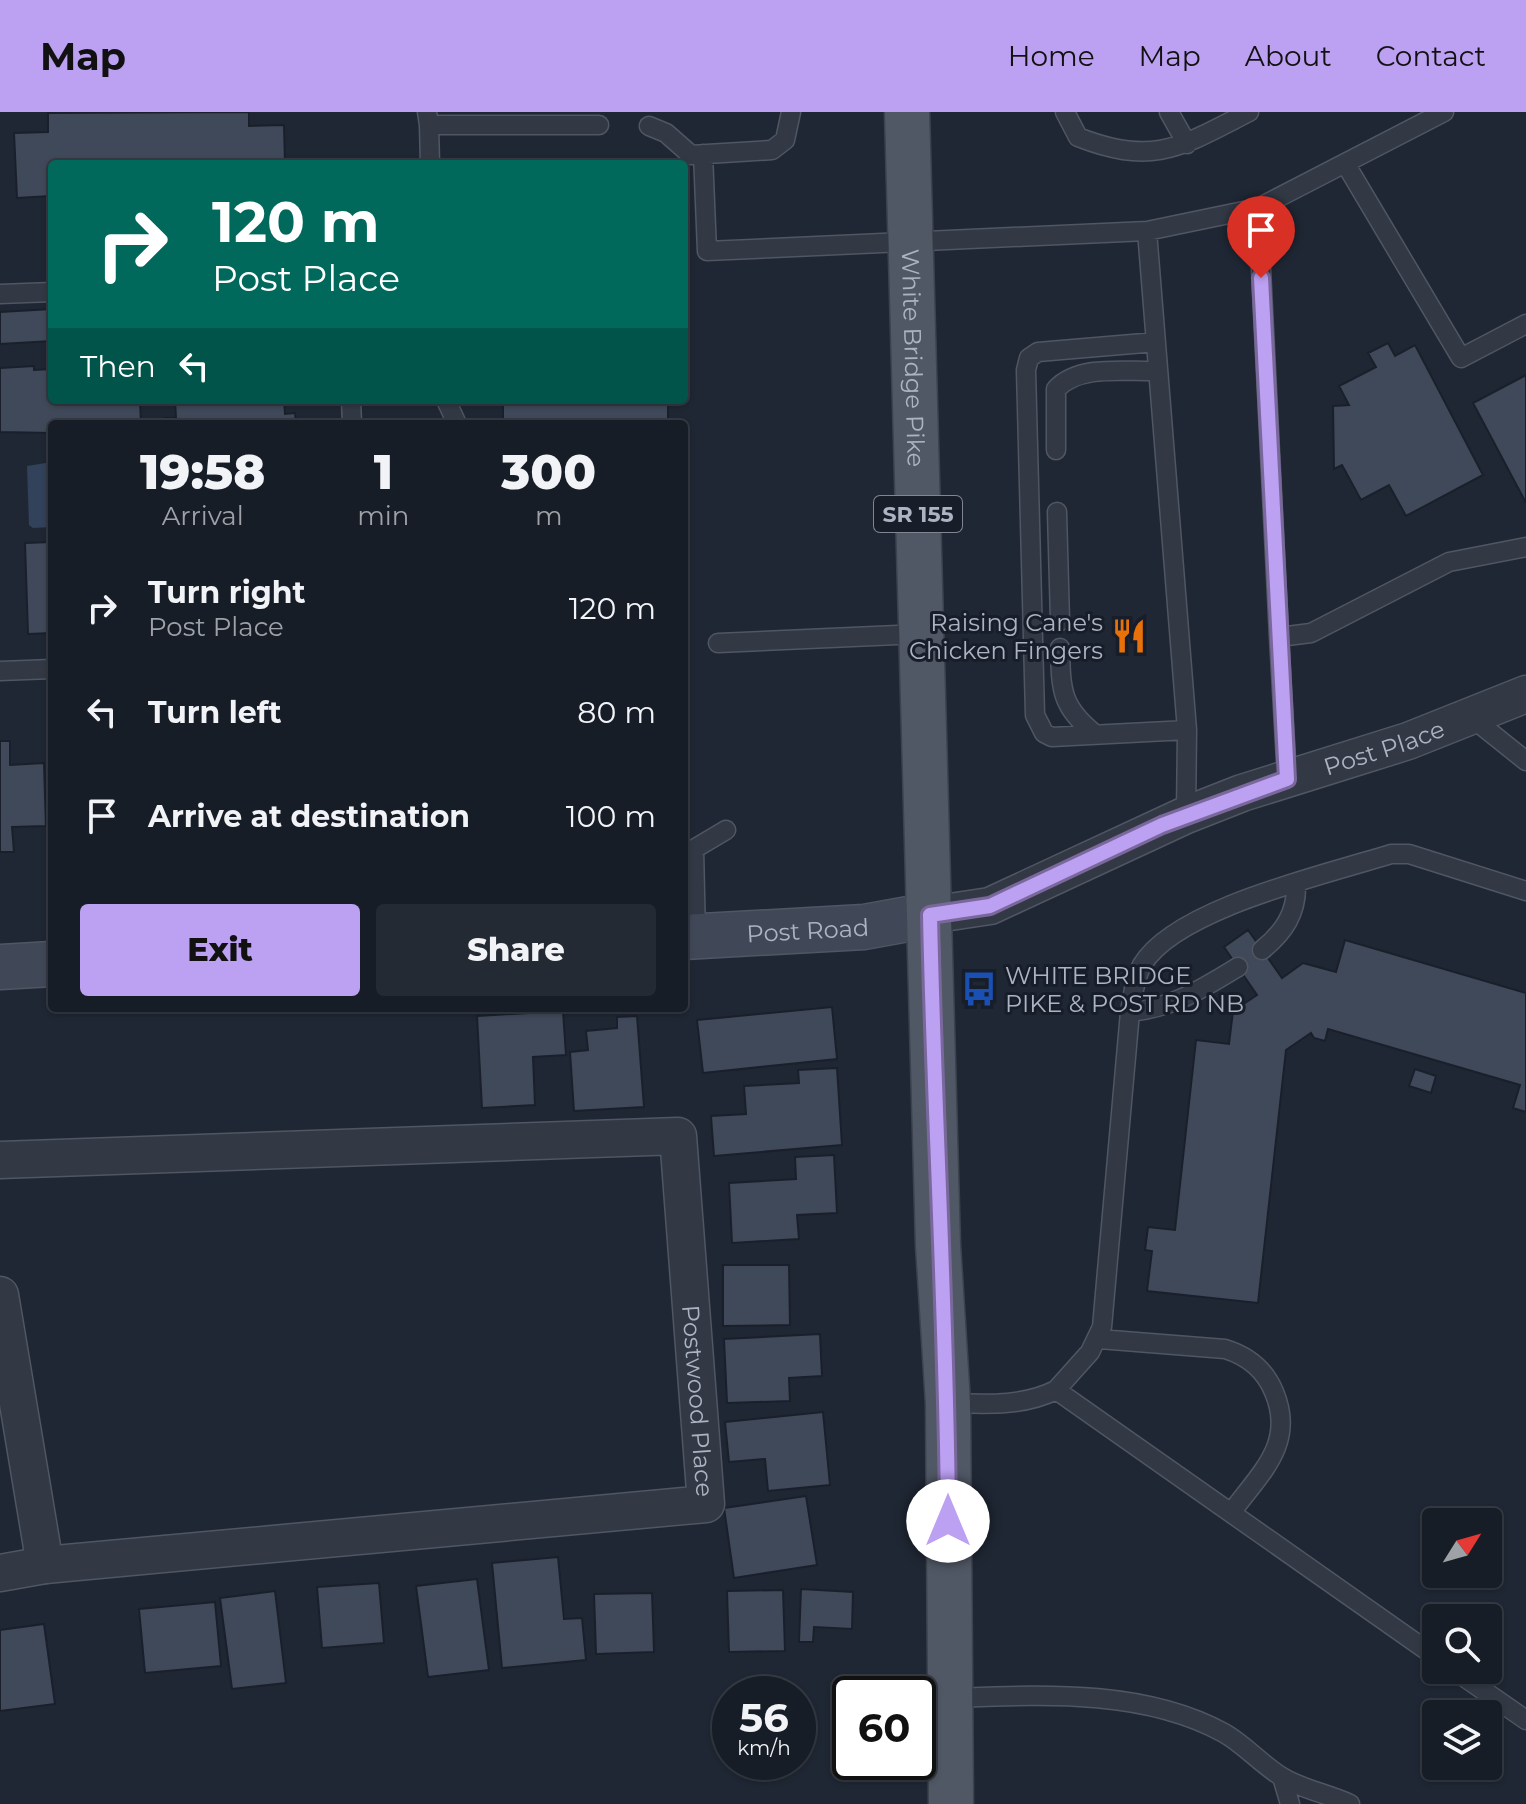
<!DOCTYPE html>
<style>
:root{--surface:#171d27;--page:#242a33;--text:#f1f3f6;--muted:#9ea2a7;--line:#363b44;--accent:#bca0f2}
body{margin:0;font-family:Montserrat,sans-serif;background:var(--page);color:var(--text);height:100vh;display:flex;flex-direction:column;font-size:30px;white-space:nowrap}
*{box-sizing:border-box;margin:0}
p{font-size:26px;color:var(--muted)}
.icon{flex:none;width:44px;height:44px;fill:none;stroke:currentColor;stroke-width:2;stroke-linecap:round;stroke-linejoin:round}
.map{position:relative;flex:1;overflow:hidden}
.sheet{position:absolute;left:48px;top:308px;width:640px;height:592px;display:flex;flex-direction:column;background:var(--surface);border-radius:8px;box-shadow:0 2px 6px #0004,0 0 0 2px var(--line)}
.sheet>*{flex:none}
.banner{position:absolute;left:48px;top:48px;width:640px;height:244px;border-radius:8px;box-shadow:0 2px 6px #0004,0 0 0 2px var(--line);background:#00695c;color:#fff;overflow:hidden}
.needle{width:52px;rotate:53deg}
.buttons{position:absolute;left:1422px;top:1396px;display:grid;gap:16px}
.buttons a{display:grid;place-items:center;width:80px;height:80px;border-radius:8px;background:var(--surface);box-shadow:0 2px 6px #0004,0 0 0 2px var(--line);font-size:40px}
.speed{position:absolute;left:712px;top:1564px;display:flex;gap:16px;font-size:40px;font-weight:700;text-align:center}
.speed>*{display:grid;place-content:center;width:104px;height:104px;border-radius:50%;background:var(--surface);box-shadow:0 2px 6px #0004,0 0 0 2px var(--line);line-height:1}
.speed small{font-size:20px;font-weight:400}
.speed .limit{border:4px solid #111;border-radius:12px;background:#fff;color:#111}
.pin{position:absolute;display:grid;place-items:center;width:68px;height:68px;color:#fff;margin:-82px -34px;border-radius:50% 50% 50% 0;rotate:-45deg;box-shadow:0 0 8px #0007}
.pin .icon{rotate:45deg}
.me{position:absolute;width:88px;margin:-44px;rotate:0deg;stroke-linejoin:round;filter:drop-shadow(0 0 6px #0008)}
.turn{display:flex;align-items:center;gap:28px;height:168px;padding:0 32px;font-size:36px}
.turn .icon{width:104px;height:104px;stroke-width:2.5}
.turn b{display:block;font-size:56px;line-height:68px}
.then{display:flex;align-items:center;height:76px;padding:0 32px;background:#0003;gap:16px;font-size:30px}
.eta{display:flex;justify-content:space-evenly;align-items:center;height:136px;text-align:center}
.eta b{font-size:48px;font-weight:800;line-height:56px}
.button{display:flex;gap:16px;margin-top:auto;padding:16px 32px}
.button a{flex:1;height:92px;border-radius:8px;background:var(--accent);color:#111;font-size:32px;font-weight:800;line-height:92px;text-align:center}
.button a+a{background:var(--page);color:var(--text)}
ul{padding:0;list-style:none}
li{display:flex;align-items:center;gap:24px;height:104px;padding:0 32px}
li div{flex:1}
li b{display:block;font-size:30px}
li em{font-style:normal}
header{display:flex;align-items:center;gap:48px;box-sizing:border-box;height:112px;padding:0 40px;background:var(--accent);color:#111}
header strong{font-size:38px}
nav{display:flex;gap:44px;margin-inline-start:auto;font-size:28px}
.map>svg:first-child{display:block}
.water{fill:#32425b}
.building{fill:#404959;stroke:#1a202b;stroke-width:2}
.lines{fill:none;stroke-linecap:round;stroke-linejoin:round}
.lane-casing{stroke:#505663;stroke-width:21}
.street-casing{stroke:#505663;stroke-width:39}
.secondary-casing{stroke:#505663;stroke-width:47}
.primary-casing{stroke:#3c424e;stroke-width:47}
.lane{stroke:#323945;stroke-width:18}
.street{stroke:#323945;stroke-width:36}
.secondary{stroke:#404858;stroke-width:44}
.primary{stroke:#505865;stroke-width:44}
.route-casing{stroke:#7a689d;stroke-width:20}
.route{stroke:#bca0f2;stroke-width:14}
.labels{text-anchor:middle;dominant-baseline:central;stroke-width:6;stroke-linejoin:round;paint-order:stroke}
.shield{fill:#181e29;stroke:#808694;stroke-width:2}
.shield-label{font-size:22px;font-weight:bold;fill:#acb3c2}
.street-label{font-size:24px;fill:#acb3c2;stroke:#181e29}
.poi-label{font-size:24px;fill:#acb3c2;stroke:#181e29;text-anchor:end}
</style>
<header>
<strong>Map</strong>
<nav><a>Home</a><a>Map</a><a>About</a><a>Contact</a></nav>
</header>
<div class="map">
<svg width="1526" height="1692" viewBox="0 0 1526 1692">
<rect width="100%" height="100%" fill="#1f2734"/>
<!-- water -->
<path class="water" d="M52,350V415L33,416L29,413L27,354Z"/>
<!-- building -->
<path class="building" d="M249,0V14L284,13L285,52H52V104L50,84L17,86L14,21L48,20V1Z
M52,197V229L0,232V200Z
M1388,231L1395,244L1415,233L1483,363L1406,404L1389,373L1361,388L1342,353L1334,357L1333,294L1349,293L1339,274L1376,255L1368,241Z
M34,254V258L52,257V288H140L141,312H52V321L0,320V256Z
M1526,263V391L1473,291Z
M175,288H284L285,302L295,301L296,312H165V306H176Z
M471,288H668V312H503V291L478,292Z
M52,430V521L28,522L25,431Z
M0,629H10V653L44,651L46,714L12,715L14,740H0Z
M1248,818L1282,866L1303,851L1336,860L1345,828L1526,881V1000L1513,996L1520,973L1328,917L1325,929L1314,926L1311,921L1286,938L1258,1191L1147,1179L1152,1139L1145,1138L1148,1115L1175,1118L1196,928L1229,932L1233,899L1257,883L1224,835Z
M832,895L837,947L703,961L697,908Z
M563,899L566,943L533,945L535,993L482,996L477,904Z
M637,904L644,995L574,999L570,940L588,938L586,919L617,916V905Z
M837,956L842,1033L714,1044L711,1004L746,1002L744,974L799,971L798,958Z
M1415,957L1436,964L1431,981L1409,974Z
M834,1043L837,1101L797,1103L799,1127L732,1131L729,1071L796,1067L795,1045Z
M723,1153H789L790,1213L723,1214Z
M820,1222L822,1264L789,1266L790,1289L727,1291L724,1227Z
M823,1300L830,1373L768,1379L765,1347L729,1350L725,1310Z
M806,1384L817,1453L734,1466L724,1396Z
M558,1445L564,1507L582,1506L586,1548L502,1556L492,1451Z
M477,1467L489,1558L428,1565L416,1474Z
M379,1471L384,1531L322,1536L317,1475Z
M801,1477L853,1480L852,1517L814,1515L813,1530H799Z
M783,1478L785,1539L729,1540L727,1479Z
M275,1479L286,1571L232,1577L220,1486Z
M652,1481L654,1540L596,1542L594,1482Z
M215,1490L221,1554L145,1561L139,1497Z
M44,1512L55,1592L0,1599V1518Z"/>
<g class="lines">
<!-- lane casing -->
<g class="lane-casing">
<path id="lane" d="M427,0L429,13H599
M1065,0L1078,25C1154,55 1182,34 1249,0
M1169,0L1187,32
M429,13L430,52
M649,14L666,21L691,43L772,38L785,28L791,0
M703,42L707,139L1147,119L1258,96
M1345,51L1461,246L1526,212
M1147,119L1187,618L1186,703
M0,182L52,180
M1156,230L1038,240L1029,246L1026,258L1035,603L1044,621L1052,625L1187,618
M351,288L352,312
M446,288L457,312
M1056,338V277C1080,252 1125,260 1158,259
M1057,400L1060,509
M1279,525L1258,96L1444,0
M718,531L920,522
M1060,536C1061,579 1061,595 1096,623
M0,559L52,557
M1471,605L1526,649
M1287,667L1279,525L1311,521L1449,450L1526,435
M696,825L694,737L726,718
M1262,838C1284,820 1297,801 1296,772
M1130,900C1172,896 1202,877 1238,855
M1099,1227L1225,1237C1248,1244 1265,1258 1274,1280C1296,1332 1260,1361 1231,1401
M1056,1278L1090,1240L1102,1215L1130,900C1133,884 1134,868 1142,853C1176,796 1328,762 1391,742H1409L1526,779
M948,1291C984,1292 1022,1295 1056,1278L1436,1545
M1454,1558L1526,1608
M949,1586C1038,1583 1142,1576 1224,1621C1245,1633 1261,1652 1282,1665C1301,1677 1329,1682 1350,1692
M1282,1665L1290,1692"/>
</g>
<!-- street casing -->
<g class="street-casing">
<g id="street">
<path id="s1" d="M930,803L990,794L1186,703L1242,681L1408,629L1526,582"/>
<path id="s2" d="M0,1048L678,1024L706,1392L45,1453L0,1461"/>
<path d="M0,1183L45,1453"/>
</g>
</g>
<!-- secondary casing -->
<g class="secondary-casing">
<g id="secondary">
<path id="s3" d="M684,825L864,815L930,803"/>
<path d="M0,855L52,852"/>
</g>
</g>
<!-- primary casing -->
<g class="primary-casing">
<g id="primary">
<path id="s4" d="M907,0L938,1133L948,1291L951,1692"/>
</g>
</g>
<!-- lane -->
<use href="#lane" class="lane"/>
<!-- street -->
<use href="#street" class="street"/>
<!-- secondary -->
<use href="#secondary" class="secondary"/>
<!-- primary -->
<use href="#primary" class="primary"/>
</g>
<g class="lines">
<!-- route casing -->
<g class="route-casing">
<path id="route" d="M948,1409C947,1207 934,1005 930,803L990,794L1162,713L1287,667L1261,166"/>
</g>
<!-- route -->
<use href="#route" class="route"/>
</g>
<!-- icons -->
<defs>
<g id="restaurant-bare" transform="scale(2.76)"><path d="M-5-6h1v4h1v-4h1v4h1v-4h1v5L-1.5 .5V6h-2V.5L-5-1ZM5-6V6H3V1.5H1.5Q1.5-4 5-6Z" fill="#e8710a" stroke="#181e29" stroke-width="2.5" paint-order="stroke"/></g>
<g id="bus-bare" transform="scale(2.76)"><path d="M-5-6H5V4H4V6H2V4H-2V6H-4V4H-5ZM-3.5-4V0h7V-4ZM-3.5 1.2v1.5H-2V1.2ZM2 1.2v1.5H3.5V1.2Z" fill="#1a4fb4" stroke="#181e29" stroke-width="2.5" paint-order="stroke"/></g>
</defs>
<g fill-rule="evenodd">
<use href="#restaurant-bare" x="1129" y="524"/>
<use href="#bus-bare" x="979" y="877"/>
</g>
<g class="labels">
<!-- shield labels -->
<rect class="shield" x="874" y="384" width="88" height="36" rx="6"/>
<g class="shield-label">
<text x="918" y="402">SR 155</text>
</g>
<!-- street labels -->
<g class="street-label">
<text stroke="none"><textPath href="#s4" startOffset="246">White Bridge Pike</textPath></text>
<text stroke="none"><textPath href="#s1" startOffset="486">Post Place</textPath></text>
<text stroke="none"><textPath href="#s3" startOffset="124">Post Road</textPath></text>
<text stroke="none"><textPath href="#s2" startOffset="944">Postwood Place</textPath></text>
</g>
<!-- poi labels -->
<g class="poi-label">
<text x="1103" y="510">Raising Cane's<tspan x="1103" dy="28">Chicken Fingers</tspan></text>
<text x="1005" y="863" text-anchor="start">WHITE BRIDGE<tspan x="1005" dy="28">PIKE &amp; POST RD NB</tspan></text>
</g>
</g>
</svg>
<div class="buttons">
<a><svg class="needle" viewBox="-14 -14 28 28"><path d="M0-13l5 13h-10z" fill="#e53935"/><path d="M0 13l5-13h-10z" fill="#9ea2a7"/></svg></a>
<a><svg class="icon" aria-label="search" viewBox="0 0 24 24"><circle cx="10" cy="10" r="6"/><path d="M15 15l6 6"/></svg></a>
<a><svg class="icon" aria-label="layers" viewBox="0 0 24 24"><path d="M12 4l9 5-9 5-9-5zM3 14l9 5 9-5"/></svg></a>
</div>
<div class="speed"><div>56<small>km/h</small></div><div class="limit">60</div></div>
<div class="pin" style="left:1261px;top:166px;background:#d93025"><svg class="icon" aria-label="arrive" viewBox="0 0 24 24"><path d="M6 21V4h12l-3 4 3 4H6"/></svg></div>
<svg class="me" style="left:948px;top:1409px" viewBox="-20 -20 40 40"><circle r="19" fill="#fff"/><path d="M0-13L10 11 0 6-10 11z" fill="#bca0f2"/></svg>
<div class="banner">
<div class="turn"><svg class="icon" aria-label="right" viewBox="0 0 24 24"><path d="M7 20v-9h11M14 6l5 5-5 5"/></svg><div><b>120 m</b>Post Place</div></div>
<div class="then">Then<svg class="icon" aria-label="left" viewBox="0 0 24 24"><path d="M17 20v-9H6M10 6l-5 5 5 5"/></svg></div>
</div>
<section class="sheet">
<div class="eta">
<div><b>19:58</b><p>Arrival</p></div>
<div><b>1</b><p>min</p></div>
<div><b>300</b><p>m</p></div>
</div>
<ul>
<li><svg class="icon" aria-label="right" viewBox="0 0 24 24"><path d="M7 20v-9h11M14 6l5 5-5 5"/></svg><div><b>Turn right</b><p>Post Place</p></div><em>120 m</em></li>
<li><svg class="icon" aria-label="left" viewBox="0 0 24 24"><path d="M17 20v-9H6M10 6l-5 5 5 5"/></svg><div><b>Turn left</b></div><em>80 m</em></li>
<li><svg class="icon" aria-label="arrive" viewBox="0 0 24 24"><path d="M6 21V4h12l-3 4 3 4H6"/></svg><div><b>Arrive at destination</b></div><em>100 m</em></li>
</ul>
<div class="button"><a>Exit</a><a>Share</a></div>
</section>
</div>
